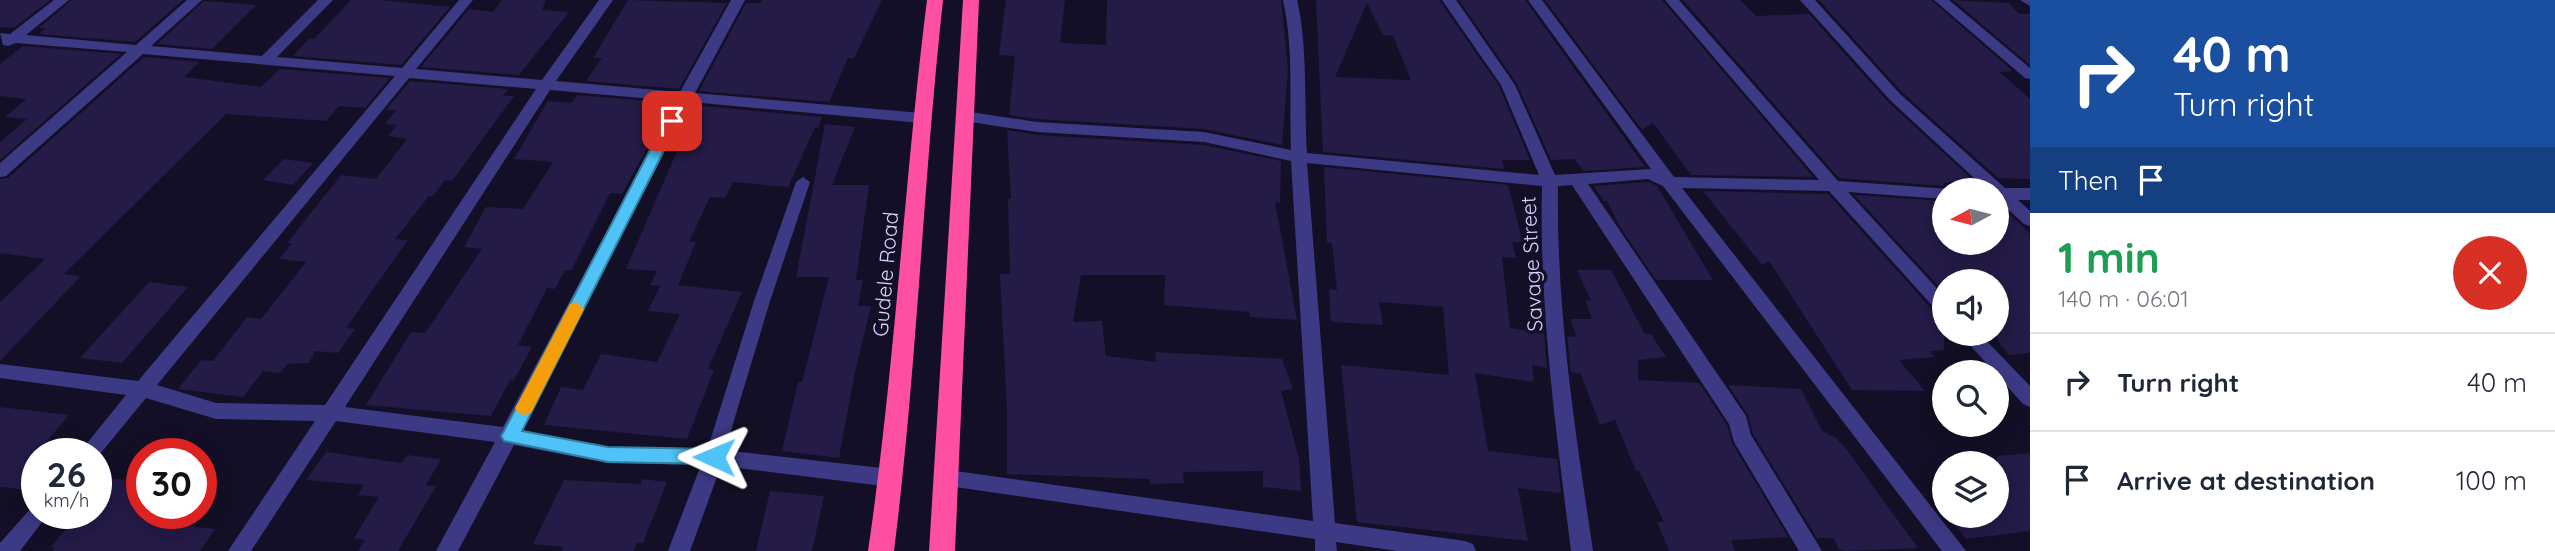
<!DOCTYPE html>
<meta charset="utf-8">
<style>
:root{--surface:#fff;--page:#f6f6f7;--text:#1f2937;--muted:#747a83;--line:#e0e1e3}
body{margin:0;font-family:Quicksand,sans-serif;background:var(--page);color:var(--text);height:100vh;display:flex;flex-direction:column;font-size:26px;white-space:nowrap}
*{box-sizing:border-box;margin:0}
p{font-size:23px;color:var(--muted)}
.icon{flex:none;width:38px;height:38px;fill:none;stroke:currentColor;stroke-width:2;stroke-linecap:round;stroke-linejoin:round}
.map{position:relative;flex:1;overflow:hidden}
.details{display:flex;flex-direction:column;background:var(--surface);width:525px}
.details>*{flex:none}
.guide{background:#1a4fa0;color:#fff;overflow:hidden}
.needle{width:46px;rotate:263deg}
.fabs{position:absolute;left:1932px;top:178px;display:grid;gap:14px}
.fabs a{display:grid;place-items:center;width:77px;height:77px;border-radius:50%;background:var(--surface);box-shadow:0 4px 18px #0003;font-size:35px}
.speed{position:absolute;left:21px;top:438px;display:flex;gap:14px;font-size:35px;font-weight:700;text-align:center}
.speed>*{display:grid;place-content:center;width:91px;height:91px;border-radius:50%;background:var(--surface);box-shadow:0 4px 18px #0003;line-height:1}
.speed small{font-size:18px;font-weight:400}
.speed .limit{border:10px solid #d22;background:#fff;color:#111}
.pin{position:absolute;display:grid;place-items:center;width:60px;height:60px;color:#fff;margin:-30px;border-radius:14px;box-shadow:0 4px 10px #0006}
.me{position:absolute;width:77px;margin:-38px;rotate:271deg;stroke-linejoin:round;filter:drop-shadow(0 0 5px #0008)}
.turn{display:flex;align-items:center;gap:24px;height:147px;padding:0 28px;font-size:32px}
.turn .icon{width:91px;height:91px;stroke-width:2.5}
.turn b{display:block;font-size:49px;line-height:60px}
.then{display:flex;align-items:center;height:66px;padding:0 28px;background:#0003;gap:14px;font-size:26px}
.round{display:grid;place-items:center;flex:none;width:74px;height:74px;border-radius:37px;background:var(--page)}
.overview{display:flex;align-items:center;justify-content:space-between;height:119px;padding:0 28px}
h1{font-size:42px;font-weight:800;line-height:52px;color:#1e9e55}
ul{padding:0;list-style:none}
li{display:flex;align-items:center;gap:21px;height:98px;padding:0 28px;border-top:2px solid var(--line)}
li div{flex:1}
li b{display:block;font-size:26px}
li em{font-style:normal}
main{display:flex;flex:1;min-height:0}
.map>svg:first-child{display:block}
.building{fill:#241b47;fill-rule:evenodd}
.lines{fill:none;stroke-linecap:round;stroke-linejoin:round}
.lane{fill:#3d3a85;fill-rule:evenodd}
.street{fill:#3d3a85;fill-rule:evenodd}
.highway{fill:#ff4fa3;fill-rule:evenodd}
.route{fill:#4fc3f7;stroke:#337fa1;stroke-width:2}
.slow{fill:#f59e0b}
.labels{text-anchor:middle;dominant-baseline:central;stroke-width:7;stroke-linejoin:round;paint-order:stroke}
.street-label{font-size:21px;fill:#d9d4ff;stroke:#130f26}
</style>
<main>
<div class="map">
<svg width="2030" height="551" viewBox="0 0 2030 551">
<rect width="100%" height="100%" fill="#130f26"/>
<!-- building -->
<path class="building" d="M0,0H50L14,28L0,27Z
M72,0H183L135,42L39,34L46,28H39Z
M351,0H381L450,7L401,65L293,56L310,38L314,39Z
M502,0H546L542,10L569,12L519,75L421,67L469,9L493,12Z
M628,0L727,3L679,89L586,81L602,58H593Z
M762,0H882L854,58H848L829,102L699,91L746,3H760Z
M1006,0H1065L1060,43L1106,45L1107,0H1281L1288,69L1282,145L1204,129L1037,119L1009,115L1015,56L999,55Z
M1316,0H1439L1499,86L1530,160H1502L1504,169L1323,152ZM1367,3L1383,35L1393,36L1411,80L1335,77Z
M1459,0H1525L1645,167L1584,171L1574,159L1551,160L1517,84Z
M1545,0H1662L1813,177L1691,175L1653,123L1642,130Z
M1683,0H1740L1756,16L1809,14L1888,102L1973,180L1944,183V186L1839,178Z
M1819,0H1931L2013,71L2000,72L2030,99V179L1998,178L1902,92Z
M1953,0L2009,3L2019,14H2030V65Z
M204,1L256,5L212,49L157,44Z
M23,46L121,54L0,160V142L27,119L5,117L26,99L0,96V64Z
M144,57L199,62L184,77L261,87L280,69L390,78L365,108L339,106L326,121L226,114L64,274L81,276L0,361V302L45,259L0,253V179L8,178Z
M410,81L508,89L503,96H514L452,181L445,180L433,196H429L395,239L408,240L346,328L355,329L338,353L315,351L309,363L287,364L280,373L263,371L243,397L178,389L201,360L213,361L247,317L261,319L306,262L279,259L292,243H287L341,175L376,179L407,139L388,136L397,125L385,124L396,110H386Z
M577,95L672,103L622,194L610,193L571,271L565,270L555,289L547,288L518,345L532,347L514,380H510L491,416L366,405L411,332L425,333L482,249L464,247L486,207L523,209L553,162L514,159L548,101L571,103Z
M692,105L822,117L818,128L815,127L788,187L733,182L725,198L710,197L689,242H696L678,285L742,292L708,369L714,370L687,439L544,425L561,387L583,390L601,354L657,362L680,314L648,311L660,286L650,285L657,271L626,269L684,135L678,132Z
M825,124L855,127L832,185H869L856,280H863L858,306H871L855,372L839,458L782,451L798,382H802L829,277H796Z
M1007,130L1037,135L1204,145L1281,161L1280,203L1275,202L1297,320L1250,317L1249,312L1164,305L1165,275H1081L1073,322L1102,321L1106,356L1156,362L1155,352L1282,359L1293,389L1281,391L1299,459L1301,491L1263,487V471L1183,472L1184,483L1150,484V479L1007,474V410L1000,274H1010L1008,199H1011Z
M284,159L313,163L293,185L263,180Z
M1324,167L1508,185L1523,243L1512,242L1516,258L1502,257L1510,328L1544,333L1547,368L1532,365L1534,382L1475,373L1488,451L1557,459L1561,493L1518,488L1528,541L1357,522L1341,365L1449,375L1443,307L1379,302L1383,325L1331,322L1329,289L1337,290L1332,243H1327Z
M1648,182L1657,186L1713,280H1656L1620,227L1607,201H1604L1594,186Z
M1703,191L1828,194L1936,314L1944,316V350L1929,351L1935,357L1899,360L1925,391L1852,390L1769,261L1762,265Z
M1854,195L1944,201V244L1997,243V202L2030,234V353L2009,355L1997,340V282H1944V292Z
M1577,270H1611L1645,334H1651L1666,357L1638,360V380L1699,383L1727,425L1732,443L1788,537L1731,540L1735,551H1669L1657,522H1664L1639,471H1636L1615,420L1600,425L1581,374L1571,372L1567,336L1577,337L1570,319H1592L1585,300L1591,301Z
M149,282L188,287L122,363L80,358Z
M1728,385L1801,389L1822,431L1835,437L1844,446L1918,548L1849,551L1839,550L1834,538H1817L1753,434L1748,415Z
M0,407L69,415L37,453V491L0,487Z
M326,452L402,463L407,455L441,459L426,485L436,486L398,551H358L365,540L354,538L379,497L358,495L364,485L306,480Z
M2030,453V531L1966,539L1948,516H1997V456Z
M107,478L142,482V520L215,529L200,551H53L55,548L51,547L79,513H96V492Z
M642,479L667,482L643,543L637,542L634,551H561L563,547L533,544L564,480L641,484Z
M770,491L824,496L812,551H756Z"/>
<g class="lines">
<!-- lane -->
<path class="lane" d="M803,177L810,182L770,301L723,457L720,462L714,465L708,462L705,457L754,301L796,182Z"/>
<!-- street -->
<path class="street" d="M54,0H69L26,35L136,45L187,0H202L151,46L262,56L318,0H333L277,57L402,68L459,0H473L416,69L542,80L599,0H613L556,81L680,92L731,0H745L695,93L921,113L929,118L921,123L690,102L522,430L608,447L714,449L891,469L898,472L901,478L898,484L891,487L721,466L690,551H668L701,465L608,463L514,445L458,551H436L495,442L336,421L251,551H228L315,421L216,419L146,398L96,459V453H79L126,395L0,378V364L138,381L395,76L143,54L6,176L0,177V163L127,52L16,43L8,46L3,45L0,33L10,34ZM409,78L536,89L325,405L216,403L157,385ZM550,90L676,101L503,427L345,407Z
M1283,0H1297C1308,47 1304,103 1307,153L1539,175L1501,85L1442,0H1456L1515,85L1555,175L1651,169L1528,0H1542L1674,177L1819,180L1665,0H1679L1838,181L1950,189L1944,191V199L1848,192L1944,296V314L1938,312L1829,191L1682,188L1966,551H1942L1663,186L1648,179L1588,184L1746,416L1751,435L1822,551H1799L1734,442L1729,424L1572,185L1558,186C1556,308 1575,430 1593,551H1571C1556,430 1539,308 1542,186L1307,163L1335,523L1465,541L1473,544L1476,551H1397L1336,542L1337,551H1315V539L941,485L938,479L941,473L948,470L1313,521L1291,161L1204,142L1037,132L964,121L956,116L964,111L1037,122L1204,132L1291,150C1289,101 1294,48 1283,0Z
M1800,0H1815L1900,94L2005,188H2030V200H2018L2030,211V226L2024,224L1997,199V191H1988L1890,100Z
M1934,0H1949L2030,68V79L2025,78Z
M2020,0H2030V6Z
M1960,334H1980L2030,386V407L2023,404Z
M37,505V513H49L20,551H0V543L32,507Z"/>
<!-- highway -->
<path class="highway" d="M927,0H943C923,183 917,368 894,551H868C895,368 904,183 927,0Z
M963,0H979L955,551H929Z"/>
</g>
<!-- route -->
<path class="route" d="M672,116L679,121L522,431L608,447L714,449L721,451L723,457L721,462L714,464L608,462L504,441L501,436L504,431L665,121Z"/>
<!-- slow -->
<path class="slow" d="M576,302L584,309L531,413L524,415L518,413L515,408L518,403L570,304Z"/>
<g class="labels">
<!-- street labels -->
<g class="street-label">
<text transform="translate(1531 264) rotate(-93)">Savage Street</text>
<text transform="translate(885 274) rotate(-85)">Gudele Road</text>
</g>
</g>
</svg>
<div class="fabs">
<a><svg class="needle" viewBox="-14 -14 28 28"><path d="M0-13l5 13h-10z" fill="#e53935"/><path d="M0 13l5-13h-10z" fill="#747a83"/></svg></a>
<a><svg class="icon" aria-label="sound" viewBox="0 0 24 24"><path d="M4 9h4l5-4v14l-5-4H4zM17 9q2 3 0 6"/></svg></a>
<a><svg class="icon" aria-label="search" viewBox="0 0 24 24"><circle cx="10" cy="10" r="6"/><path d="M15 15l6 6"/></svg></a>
<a><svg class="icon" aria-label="layers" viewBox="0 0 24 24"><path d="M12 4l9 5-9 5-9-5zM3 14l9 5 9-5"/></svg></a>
</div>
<div class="speed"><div>26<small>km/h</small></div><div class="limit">30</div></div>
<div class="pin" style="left:672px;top:121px;background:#d93025"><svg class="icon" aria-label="arrive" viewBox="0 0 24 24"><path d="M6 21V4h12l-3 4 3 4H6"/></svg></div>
<svg class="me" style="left:714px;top:457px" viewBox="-20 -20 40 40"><path d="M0-17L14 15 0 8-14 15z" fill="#4fc3f7" stroke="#fff" stroke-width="4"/></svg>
</div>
<section class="details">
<div class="guide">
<div class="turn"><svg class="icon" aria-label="right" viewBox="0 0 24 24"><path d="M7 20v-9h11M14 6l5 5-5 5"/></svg><div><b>40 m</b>Turn right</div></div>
<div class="then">Then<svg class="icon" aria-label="arrive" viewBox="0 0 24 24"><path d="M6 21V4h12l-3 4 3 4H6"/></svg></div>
</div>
<div class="overview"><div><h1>1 min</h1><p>140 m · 06:01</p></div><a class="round" style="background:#d93025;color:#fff"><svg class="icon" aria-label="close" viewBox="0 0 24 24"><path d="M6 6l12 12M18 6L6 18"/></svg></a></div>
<ul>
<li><svg class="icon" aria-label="right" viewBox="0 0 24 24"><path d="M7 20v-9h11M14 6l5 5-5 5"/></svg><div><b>Turn right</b></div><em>40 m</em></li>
<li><svg class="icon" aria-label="arrive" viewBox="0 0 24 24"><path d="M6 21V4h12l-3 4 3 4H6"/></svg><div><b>Arrive at destination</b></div><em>100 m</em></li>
</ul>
</section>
</main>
